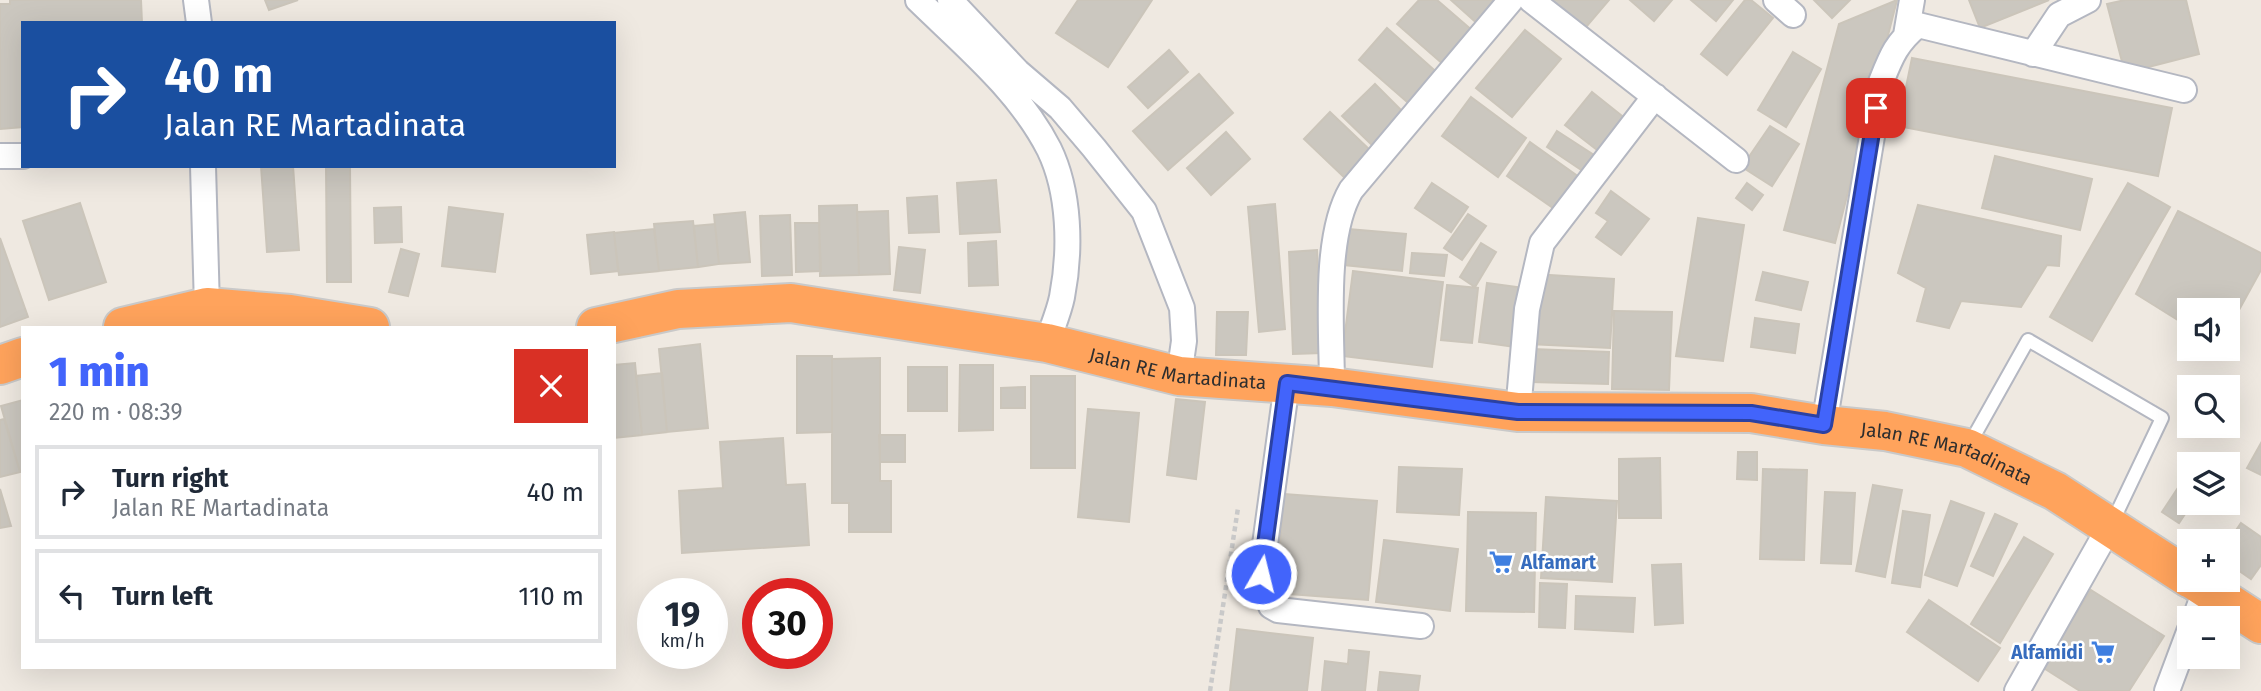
<!DOCTYPE html>
<meta charset="utf-8">
<style>
:root{--surface:#fff;--page:#f6f6f7;--text:#1f2937;--muted:#747a83;--line:#e0e1e3;--accent:#4264fb}
body{margin:0;font-family:"Fira Sans",sans-serif;background:var(--page);color:var(--text);height:100vh;display:flex;flex-direction:column;font-size:26px;white-space:nowrap}
*{box-sizing:border-box;margin:0}
p{font-size:23px;color:var(--muted)}
.icon{flex:none;width:38px;height:38px;fill:none;stroke:currentColor;stroke-width:2;stroke-linecap:round;stroke-linejoin:round}
.map{position:relative;flex:1;overflow:hidden}
.panel{position:absolute;left:21px;top:326px;width:595px;height:343px;display:flex;flex-direction:column;background:var(--surface);border-radius:0px;box-shadow:0 7px 28px #0002}
.panel>*{flex:none}
.guide{position:absolute;left:21px;top:21px;width:595px;height:147px;border-radius:0px;box-shadow:0 7px 28px #0002;background:#1a4fa0;color:#fff;overflow:hidden}
.controls{position:absolute;left:2177px;top:298px;display:grid;gap:14px}
.controls a{display:grid;place-items:center;width:63px;height:63px;border-radius:0px;background:var(--surface);box-shadow:0 7px 28px #0002;font-size:35px}
.speed{position:absolute;left:637px;top:578px;display:flex;gap:14px;font-size:35px;font-weight:700;text-align:center}
.speed>*{display:grid;place-content:center;width:91px;height:91px;border-radius:50%;background:var(--surface);box-shadow:0 7px 28px #0002;line-height:1}
.speed small{font-size:18px;font-weight:400}
.speed .limit{border:10px solid #d22;background:#fff;color:#111}
.pin{position:absolute;display:grid;place-items:center;width:60px;height:60px;color:#fff;margin:-30px;border-radius:14px;box-shadow:0 4px 10px #0006}
.me{position:absolute;width:77px;margin:-38px;rotate:8deg;stroke-linejoin:round;filter:drop-shadow(0 0 5px #0008)}
.turn{display:flex;align-items:center;gap:24px;height:147px;padding:0 28px;font-size:32px}
.turn .icon{width:91px;height:91px;stroke-width:2.5}
.turn b{display:block;font-size:49px;line-height:60px}
.round{display:grid;place-items:center;flex:none;width:74px;height:74px;border-radius:0px;background:var(--page)}
.summary{display:flex;align-items:center;justify-content:space-between;height:119px;padding:0 28px}
h1{font-size:42px;font-weight:800;line-height:52px;color:var(--accent)}
ul{padding:0;list-style:none}
li{display:flex;align-items:center;gap:21px;height:94px;margin:0 14px 10px;padding:0 14px;border:4px solid var(--line);border-radius:0px}
li div{flex:1}
li b{display:block;font-size:26px}
li em{font-style:normal}
.map>svg:first-child{display:block}
.building{fill:#cbc7bf;stroke:#cbc5ba;stroke-width:2}
.lines{fill:none;stroke-linecap:round;stroke-linejoin:round}
.lane-casing{stroke:#b4b7c1;stroke-width:16}
.street-casing{stroke:#b4b7c1;stroke-width:28}
.highway-casing{stroke:#c9c9c9;stroke-width:42}
.path{stroke:#c9c9c9;stroke-width:4.5;stroke-dasharray:5 3.5;stroke-linecap:butt}
.lane{stroke:#fff;stroke-width:12}
.street{stroke:#fff;stroke-width:24}
.highway{stroke:#ffa35c;stroke-width:38}
.route-casing{stroke:#2b41a3;stroke-width:18}
.route{stroke:#4264fb;stroke-width:12}
.labels{text-anchor:middle;dominant-baseline:central;stroke-width:5;stroke-linejoin:round;paint-order:stroke}
.street-label{font-size:19px;fill:#2e2e2e;stroke:#fff}
.shop-label{font-size:19px;font-weight:bold;fill:#366cbe;stroke:#fff;text-anchor:start}
</style>
<div class="map">
<svg width="2261" height="691" viewBox="0 0 2261 691">
<rect width="100%" height="100%" fill="#efe9e1"/>
<!-- building -->
<path class="building" d="M10,0H141L142,23H23V127L0,129V4H10Z
M265,0H298L269,10Z
M1078,0H1152L1108,67L1056,33Z
M1419,0H1437L1473,31L1443,64L1397,24Z
M1451,0H1503L1479,25Z
M1552,0H1609L1580,34L1547,6Z
M1630,0H1672L1654,21Z
M1691,0H1733L1716,21Z
M1745,0H1751L1773,18L1727,75L1701,54Z
M1814,0H1850L1832,18Z
M1897,0L1835,243L1784,230L1839,24Z
M1969,0H2049L1980,28Z
M2125,0H2186L2199,54L2125,73L2107,4Z
M1387,28L1441,76L1413,107L1359,60Z
M1525,30L1561,59L1512,117L1476,88Z
M1169,50L1188,72L1148,108L1128,87Z
M1793,52L1821,69L1786,127L1758,110Z
M1912,58L2172,108L2158,176L1898,126Z
M1199,74L1233,113L1168,170L1133,131Z
M1375,84L1404,113L1372,145L1342,116Z
M1592,92L1626,119L1597,150L1565,125Z
M1471,97L1526,138L1498,177L1442,136Z
M1330,112L1371,151L1345,178L1304,139Z
M1770,126L1799,144L1772,186L1742,167Z
M1557,131L1594,155L1583,171L1547,147Z
M1226,132L1250,159L1211,195L1187,168Z
M1530,142L1579,177L1556,210L1507,176Z
M1995,156L2092,179L2080,230L1982,208Z
M261,166H293L299,250L267,252Z
M326,166H350L351,282H327Z
M996,180L1000,232L960,234L957,183Z
M1432,183L1468,207L1451,232L1415,208Z
M1747,183L1763,195L1752,210L1736,198Z
M2128,183L2170,207L2092,341L2050,317Z
M1611,191L1649,219L1621,255L1596,237L1608,221L1596,213Z
M937,196L939,232L909,233L907,198Z
M80,203L106,282L49,300L23,221Z
M1275,204L1285,329L1259,332L1248,207Z
M857,205L859,275L820,276L819,206Z
M1918,205L2061,236L2059,266L2047,265L2021,307L1961,301L1949,328L1917,321L1926,288L1898,273Z
M401,207L402,242L375,243L374,208Z
M449,207L503,214L495,272L442,266Z
M888,211L890,274L859,275L857,212Z
M2178,211L2261,253V270L2228,330V310H2189V327L2136,294Z
M745,212L750,262L719,264L714,215Z
M1468,214L1486,226L1462,260L1444,248Z
M790,215L792,275L762,276L760,216Z
M1698,218L1744,225L1723,361L1676,356Z
M693,221L698,267L659,271L654,224Z
M795,223H819L821,271L796,272Z
M715,224L719,264L698,267L694,226Z
M654,229L659,271L619,275L614,233Z
M1348,229L1406,234L1402,271L1344,265Z
M614,232L618,271L591,274L587,235Z
M0,238L28,317L0,327Z
M996,241L998,285L969,286L968,243Z
M1481,243L1496,252L1475,287L1460,277Z
M899,247L925,250L920,293L894,290Z
M401,249L419,254L408,296L389,292Z
M1317,250L1322,353L1293,354L1289,252Z
M1412,253L1447,255L1444,276L1410,273Z
M1353,271L1443,282L1432,367L1342,356Z
M1763,272L1808,282L1801,310L1756,300Z
M1533,274L1614,279L1610,348L1529,344Z
M1487,283L1531,289L1523,348L1479,342Z
M1447,285L1478,288L1472,343L1441,340Z
M1614,311L1672,312L1669,390L1612,389Z
M1217,312H1248L1246,355H1216Z
M1755,318L1799,324L1795,353L1751,347Z
M700,344L708,428L667,432L659,349Z
M1532,349L1609,352L1608,384L1531,382Z
M797,356H832V432L797,433Z
M880,358V481H891V532H849V503H832V359Z
M635,363L642,435L614,438V365Z
M960,365H993V430L959,431Z
M908,367H947V411H908Z
M662,373L667,432L642,435L636,376Z
M1031,376H1075V468H1031Z
M1025,387V408H1001V388Z
M1176,399L1205,402L1196,479L1167,475Z
M23,400V471L20,472L1,406Z
M1088,409L1139,413L1129,522L1078,517Z
M4,419L20,472L0,477V420Z
M879,435H905V462H880Z
M783,438L786,485L805,484L809,545L682,553L679,491L723,488L720,442Z
M2261,443V475L2247,468Z
M1738,452H1757V480L1737,479Z
M1660,458L1661,518H1619V459Z
M1399,467L1462,469L1459,515L1397,512Z
M1763,469L1807,470L1804,560L1760,559Z
M2189,471V502H2193L2179,523L2162,512Z
M1873,485L1902,490L1885,577L1856,571Z
M0,489L11,526L0,528Z
M1825,492L1855,493L1851,564L1821,563Z
M1284,494L1377,501L1368,600L1276,593Z
M1546,497L1617,501L1612,582L1541,578Z
M1951,501L1984,513L1957,586L1925,575Z
M1903,511L1930,515L1920,587L1892,583Z
M1468,512L1536,513L1534,612L1466,611Z
M1995,514L2017,524L1993,576L1971,566Z
M2241,523L2261,537V565L2251,579L2228,563V542Z
M2024,537L2053,554L2000,643L1971,624Z
M1384,540L1458,549L1450,611L1376,602Z
M1681,564L1683,623L1655,625L1652,565Z
M1540,583L1567,584L1565,628L1539,627Z
M2091,590L2164,636L2129,691H2080L2042,667Z
M1576,596L1635,598L1633,632L1575,629Z
M1929,600L2000,648L1978,681L1907,632Z
M1237,629L1313,638L1307,691H1230Z
M1349,650L1369,652L1365,691H1322L1325,661L1348,664Z
M1380,672L1420,676L1418,691H1378Z"/>
<g class="lines">
<!-- lane casing -->
<g class="lane-casing">
<path id="lane" d="M1969,445L2028,340L2162,418L2112,523"/>
</g>
<!-- street casing -->
<g class="street-casing">
<path id="street" d="M196,0L199,23
M918,0C964,45 1019,90 1049,149C1070,192 1071,250 1062,297C1059,312 1052,328 1047,343
M950,0L1018,72L1060,108L1094,148L1144,211L1182,308L1184,341L1179,376
M1531,0L1736,160
M1776,0L1793,15
M1906,35L1912,0
M2033,54L2059,15L2088,0
M0,156H23
M203,166L207,307
M1287,383L1261,574L1271,606L1278,610L1421,626
M1332,387C1332,331 1323,238 1351,190L1511,0
M1518,412L1527,309L1542,243L1655,96
M1824,425L1881,82C1891,57 1896,43 1918,25L2184,90
M2195,618L2206,588
M2017,691L2110,526
M2167,691L2189,632"/>
</g>
<!-- highway casing -->
<g class="highway-casing">
<g id="highway">
<path d="M123,327L207,307L290,314L370,327"/>
<path id="s1" d="M596,327L678,309L791,303L1047,343L1179,376L1332,387L1518,412L1751,413L1824,425L1885,431L1967,448L2055,491L2189,578"/>
<path d="M0,365L23,357"/>
<path d="M2192,579L2261,624"/>
</g>
</g>
<!-- path -->
<path class="path" d="M1210,691L1238,508"/>
<!-- lane -->
<use href="#lane" class="lane"/>
<!-- street -->
<use href="#street" class="street"/>
<!-- highway -->
<use href="#highway" class="highway"/>
</g>
<g class="lines">
<!-- route casing -->
<g class="route-casing">
<path id="route" d="M1261,574L1287,383L1518,412L1751,413L1824,425L1876,108"/>
</g>
<!-- route -->
<use href="#route" class="route"/>
</g>
<!-- icons -->
<defs>
<g id="supermarket-bare" transform="scale(1.89)"><path d="M-6-5.5h2.5l.6 2H6L4.5 2H-2.5L-4.4-4H-6ZM-1.5 3.2a1.3 1.3 0 1 0 .1 0ZM3 3.2a1.3 1.3 0 1 0 .1 0Z" fill="#3f7fe0" stroke="#fff" stroke-width="2.5" paint-order="stroke"/></g>
</defs>
<g fill-rule="evenodd">
<use href="#supermarket-bare" x="1501" y="562"/>
<use href="#supermarket-bare" x="2103" y="652"/>
</g>
<g class="labels">
<!-- street labels -->
<g class="street-label">
<text stroke="none"><textPath href="#s1" startOffset="590">Jalan RE Martadinata</textPath></text>
<text stroke="none"><textPath href="#s1" startOffset="1367">Jalan RE Martadinata</textPath></text>
</g>
<!-- shop labels -->
<g class="shop-label">
<text x="1521" y="562">Alfamart</text>
<text x="2083" y="652" text-anchor="end">Alfamidi</text>
</g>
</g>
</svg>
<div class="controls">
<a><svg class="icon" aria-label="sound" viewBox="0 0 24 24"><path d="M4 9h4l5-4v14l-5-4H4zM17 9q2 3 0 6"/></svg></a>
<a><svg class="icon" aria-label="search" viewBox="0 0 24 24"><circle cx="10" cy="10" r="6"/><path d="M15 15l6 6"/></svg></a>
<a><svg class="icon" aria-label="layers" viewBox="0 0 24 24"><path d="M12 4l9 5-9 5-9-5zM3 14l9 5 9-5"/></svg></a>
<a>+</a>
<a>−</a>
</div>
<div class="speed"><div>19<small>km/h</small></div><div class="limit">30</div></div>
<div class="pin" style="left:1876px;top:108px;background:#d93025"><svg class="icon" aria-label="arrive" viewBox="0 0 24 24"><path d="M6 21V4h12l-3 4 3 4H6"/></svg></div>
<svg class="me" style="left:1261px;top:574px" viewBox="-20 -20 40 40"><circle r="17" fill="#4264fb" stroke="#fff" stroke-width="3"/><path d="M0-11L8 9 0 5-8 9z" fill="#fff"/></svg>
<div class="guide">
<div class="turn"><svg class="icon" aria-label="right" viewBox="0 0 24 24"><path d="M7 20v-9h11M14 6l5 5-5 5"/></svg><div><b>40 m</b>Jalan RE Martadinata</div></div>
</div>
<section class="panel">
<div class="summary"><div><h1>1 min</h1><p>220 m · 08:39</p></div><a class="round" style="background:#d93025;color:#fff"><svg class="icon" aria-label="close" viewBox="0 0 24 24"><path d="M6 6l12 12M18 6L6 18"/></svg></a></div>
<ul>
<li><svg class="icon" aria-label="right" viewBox="0 0 24 24"><path d="M7 20v-9h11M14 6l5 5-5 5"/></svg><div><b>Turn right</b><p>Jalan RE Martadinata</p></div><em>40 m</em></li>
<li><svg class="icon" aria-label="left" viewBox="0 0 24 24"><path d="M17 20v-9H6M10 6l-5 5 5 5"/></svg><div><b>Turn left</b></div><em>110 m</em></li>
</ul>
</section>
</div>
